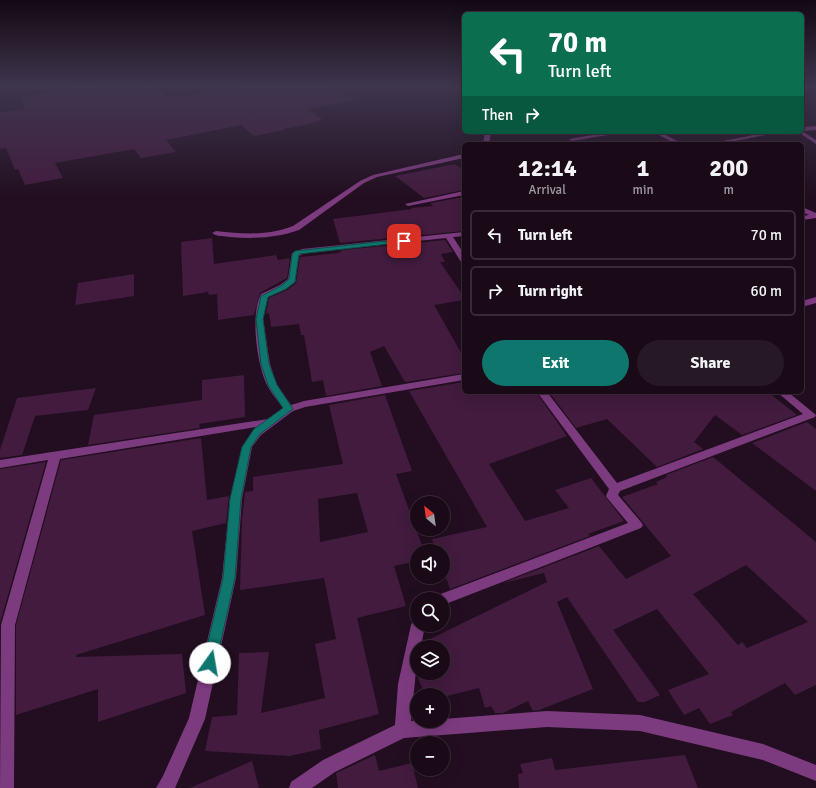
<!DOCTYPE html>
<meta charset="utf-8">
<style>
:root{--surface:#1a0a18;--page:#271825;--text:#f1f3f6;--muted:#9f9aa2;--line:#382b37;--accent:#0f766e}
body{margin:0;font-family:Signika,sans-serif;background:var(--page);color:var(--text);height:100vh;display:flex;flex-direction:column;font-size:15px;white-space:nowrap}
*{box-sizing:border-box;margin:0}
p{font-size:13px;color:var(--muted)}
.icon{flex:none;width:22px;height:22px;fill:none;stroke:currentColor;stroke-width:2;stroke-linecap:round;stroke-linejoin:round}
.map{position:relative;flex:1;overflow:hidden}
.details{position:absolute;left:462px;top:142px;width:342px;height:252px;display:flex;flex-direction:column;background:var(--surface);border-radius:6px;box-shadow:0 4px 16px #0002,0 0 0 1px var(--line)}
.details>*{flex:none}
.guide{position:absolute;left:462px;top:12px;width:342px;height:122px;border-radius:6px;box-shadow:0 4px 16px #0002,0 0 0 1px var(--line);background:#0b6e4f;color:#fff;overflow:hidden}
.needle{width:26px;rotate:331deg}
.tools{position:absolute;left:410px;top:496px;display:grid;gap:8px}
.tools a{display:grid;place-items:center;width:40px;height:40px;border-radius:50%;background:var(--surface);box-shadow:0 4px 16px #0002,0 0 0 1px var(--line);font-size:20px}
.pin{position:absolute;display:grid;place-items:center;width:34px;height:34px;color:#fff;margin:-17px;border-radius:8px;box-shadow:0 2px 6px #0006}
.me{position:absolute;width:44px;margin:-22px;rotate:13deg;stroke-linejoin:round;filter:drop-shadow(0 0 3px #0008)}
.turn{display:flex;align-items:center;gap:14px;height:84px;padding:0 20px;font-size:18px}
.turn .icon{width:52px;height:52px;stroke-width:2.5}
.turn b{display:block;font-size:28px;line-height:34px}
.then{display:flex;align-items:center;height:38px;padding:0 20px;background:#0003;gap:8px;font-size:15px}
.eta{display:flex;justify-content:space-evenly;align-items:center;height:68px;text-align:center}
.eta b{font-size:24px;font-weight:800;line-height:28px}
.primary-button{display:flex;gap:8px;margin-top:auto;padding:8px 20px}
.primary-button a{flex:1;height:46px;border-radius:24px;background:var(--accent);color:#fff;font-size:16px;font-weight:800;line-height:46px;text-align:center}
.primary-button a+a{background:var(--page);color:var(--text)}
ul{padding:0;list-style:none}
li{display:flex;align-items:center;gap:12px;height:50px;margin:0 8px 6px;padding:0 12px;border:2px solid var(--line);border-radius:6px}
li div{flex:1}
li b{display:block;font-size:15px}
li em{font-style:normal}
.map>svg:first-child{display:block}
.building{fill:#421b3e;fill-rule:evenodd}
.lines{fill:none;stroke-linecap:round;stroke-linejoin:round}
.minor{fill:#7d3b7f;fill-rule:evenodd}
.route{fill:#0f766e;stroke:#0a4d48}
</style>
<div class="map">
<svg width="816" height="788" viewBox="0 0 816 788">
<rect width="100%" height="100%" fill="#220e20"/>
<!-- building -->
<path class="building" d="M68,86H99L105,93L155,86L169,98L245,86H329L356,100L307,109L323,120L313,122L315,123L283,129L284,130L254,136L241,125L166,140L176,152L141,158L134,149L55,163L63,178L25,185L18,169L15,170L6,148L0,149V112L25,109L21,97L70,90Z
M455,164L464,170V190L424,198L395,176Z
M464,197V231L340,243L333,219L412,209L411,208L433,206L430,203Z
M212,238L214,264L276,255L278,260L290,258L287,278L260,293L254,315L218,320L217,294L209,295L208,292L183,296L181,242Z
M445,240L453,252L441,254L445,262H440L464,297V300L434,305L464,358V373L405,382L384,346L370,352L382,386L326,396L323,380L312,382L304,335H301L299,324L271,327L269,313L266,314L269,298L287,290L296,283L300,257L338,253L343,250Z
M134,274V296L75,305L78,283Z
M244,375L245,417L199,424L200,428L88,445L94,415L202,400V380Z
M464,382V392H536L567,436L489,464L525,521L569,508L555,490L591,478L624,521L588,534L590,536L450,589L443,569V551H436L432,539L487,527L409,391Z
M96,388L88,410L35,416L22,455L0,458V450L17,398Z
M549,392H768L797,415L742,435L715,415L694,442L703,449L657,467L607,419L576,428Z
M385,395L412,471L396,474L424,551H417V561L394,566L406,606L357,618L379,714L319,730L321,749L290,756L205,751L212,717L237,715L239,653L269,652L261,713L325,698L315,644L336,639L324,578L240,590L242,520L245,492L253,491V477L343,464L329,405ZM357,493L368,532L320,542L318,499Z
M807,422L816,429V491L752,443Z
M201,438L207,500L229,496L226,523L192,531L205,615L76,655V657L182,654L186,693L98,722V689L16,715V625L61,460Z
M713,457L816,542V685L795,695L785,683L731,712L733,715L710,724L699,708L684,715L668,690L709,674L657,609L613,630L660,695L645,702H638L567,597L557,602L593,689L539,710L533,711L528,701L503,713H495L491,706L485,708L479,688L443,697V695H425L418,678L432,673H443V647H429L426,641L547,582L544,573L503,583L599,546L626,579L671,556L622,497L658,484L656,482L667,477L666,475ZM746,565L808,622L747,648L742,642L738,645L693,594Z
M46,462L0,623V469Z
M375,755L379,771L412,763L418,788H338L336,773Z
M685,755L698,788H519L518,774L523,773L520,764L552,758L555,770Z
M252,761L259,788H190Z"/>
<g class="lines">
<!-- minor -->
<path class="minor" d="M816,86V88L802,89V87Z
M816,126V130L802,131V127Z
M802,131L816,140V144L798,132H802Z
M485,132H491L489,144H483Z
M611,132H626L572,141L569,139Z
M653,132H660L683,144H676Z
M769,132H781L720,144H708Z
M464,154V158L377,177L364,183L299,230C276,238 254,239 230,237C225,236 217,237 212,233L216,231C243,234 268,236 293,226L360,181L373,175Z
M464,191V195L408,206L405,204Z
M802,207L816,213V218L802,220V216L809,215L802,212Z
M464,232V236L453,237L464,254V262H461L446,238L304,253L299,256L295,282L286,289L268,297L263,319L270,364L277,385L291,405L304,401L464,374V380L305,407L293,411L261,435L252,447L242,499L236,578L205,719L175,788H156L163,776L189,718L222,578L230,499L242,447L256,427L60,459L15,625L14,788H0L1,625L48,460L0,468V460L268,419L283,408C278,401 271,393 267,385C257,364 250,315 261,294L280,285L288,279L292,253L302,249Z
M816,297V303L802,307V301Z
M537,392H547L617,483L803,414L777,392H788L816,415L815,417L620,491L618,495L641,522L643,525L641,528L443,605V599H436L438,595L628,523L608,499L606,496L609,489Z
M417,619V625H425L421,647H417C417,672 413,696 411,721H443V719L547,711L640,715L763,744L816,765V781L763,760L640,731L547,727L404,738L335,772L312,788H289L291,782L323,760L395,725L398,684L411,625L413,621Z"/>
</g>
<!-- sky -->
<linearGradient id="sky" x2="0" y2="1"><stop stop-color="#130812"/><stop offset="0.44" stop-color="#3e364e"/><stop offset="1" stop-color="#3e364e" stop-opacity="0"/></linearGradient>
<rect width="816" height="196" fill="url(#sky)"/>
<!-- route -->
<path class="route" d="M404,239L407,241L406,242L299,254L295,282L286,289L268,297L263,319L269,364L277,385L293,409L260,434L251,447L241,499L235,578L216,663L215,667L210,669L205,667L203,663L223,578L230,499L242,447L254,429L283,408L268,385L261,364L256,319L261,296L281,286L289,279L292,255L295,251Z"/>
</svg>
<div class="tools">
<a><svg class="needle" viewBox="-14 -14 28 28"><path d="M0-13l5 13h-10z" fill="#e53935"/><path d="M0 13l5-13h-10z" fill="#9f9aa2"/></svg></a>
<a><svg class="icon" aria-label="sound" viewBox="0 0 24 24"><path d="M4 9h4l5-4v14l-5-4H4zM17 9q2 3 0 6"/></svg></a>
<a><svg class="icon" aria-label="search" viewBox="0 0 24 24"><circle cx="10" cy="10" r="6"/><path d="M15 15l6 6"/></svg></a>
<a><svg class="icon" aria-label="layers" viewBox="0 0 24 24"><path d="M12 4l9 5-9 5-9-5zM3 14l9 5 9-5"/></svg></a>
<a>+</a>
<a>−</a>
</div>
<div class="pin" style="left:404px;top:241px;background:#d93025"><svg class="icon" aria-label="arrive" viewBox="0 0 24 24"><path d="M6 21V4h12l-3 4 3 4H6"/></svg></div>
<svg class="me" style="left:210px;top:663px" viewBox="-20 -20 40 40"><circle r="19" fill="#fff"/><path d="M0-13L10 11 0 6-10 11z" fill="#0f766e"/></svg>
<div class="guide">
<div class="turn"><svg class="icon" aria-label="left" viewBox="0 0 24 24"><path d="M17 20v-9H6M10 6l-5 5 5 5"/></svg><div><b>70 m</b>Turn left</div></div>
<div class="then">Then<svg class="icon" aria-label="right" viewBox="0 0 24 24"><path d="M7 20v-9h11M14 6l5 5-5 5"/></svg></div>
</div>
<section class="details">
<div class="eta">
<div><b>12:14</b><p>Arrival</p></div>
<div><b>1</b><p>min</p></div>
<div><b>200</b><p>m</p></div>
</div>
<ul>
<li><svg class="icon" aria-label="left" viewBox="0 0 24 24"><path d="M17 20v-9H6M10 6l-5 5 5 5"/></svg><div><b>Turn left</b></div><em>70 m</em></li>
<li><svg class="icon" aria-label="right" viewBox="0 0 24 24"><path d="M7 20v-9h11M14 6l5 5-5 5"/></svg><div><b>Turn right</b></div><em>60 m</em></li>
</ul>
<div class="primary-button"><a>Exit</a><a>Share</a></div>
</section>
</div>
